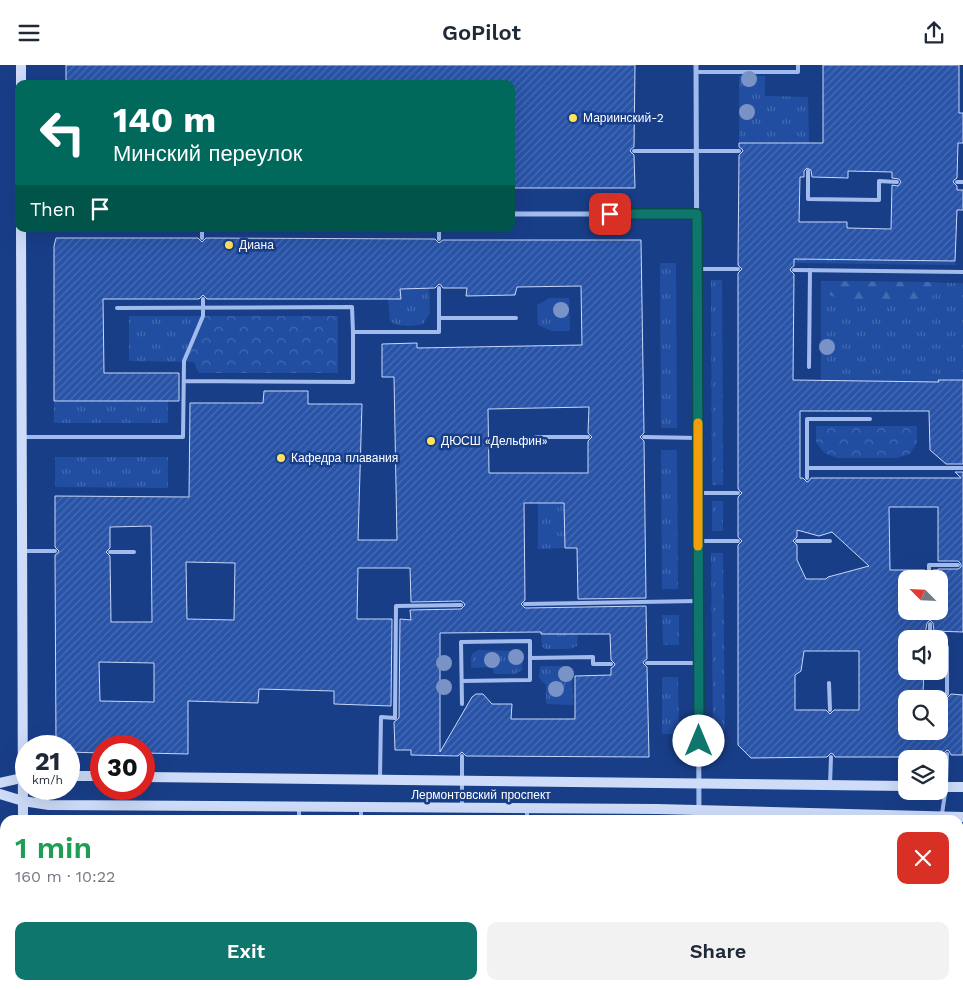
<!DOCTYPE html>
<meta charset="utf-8">
<style>
:root{--surface:#fff;--page:#f2f2f3;--text:#1f2937;--muted:#747a83;--accent:#0f766e}
body{margin:0;font-family:"Work Sans",sans-serif;background:var(--page);color:var(--text);height:100vh;display:flex;flex-direction:column;font-size:19px;white-space:nowrap}
*{box-sizing:border-box;margin:0}
p{font-size:16px;color:var(--muted)}
.icon{flex:none;width:28px;height:28px;fill:none;stroke:currentColor;stroke-width:2;stroke-linecap:round;stroke-linejoin:round}
.map{position:relative;flex:1;overflow:hidden}
.drawer{position:absolute;left:0px;top:750px;width:964px;height:175px;display:flex;flex-direction:column;background:var(--surface);border-radius:15px 15px 0 0;box-shadow:0 5px 20px #0002}
.drawer>*{flex:none}
.guide{position:absolute;left:15px;top:15px;width:500px;height:152px;border-radius:10px;box-shadow:0 5px 20px #0002;background:#00695c;color:#fff;overflow:hidden}
.needle{width:32px;rotate:294deg}
.controls{position:absolute;left:898px;top:505px;display:grid;gap:10px}
.controls a{display:grid;place-items:center;width:50px;height:50px;border-radius:10px;background:var(--surface);box-shadow:0 5px 20px #0002;font-size:25px}
.speed{position:absolute;left:15px;top:670px;display:flex;gap:10px;font-size:25px;font-weight:700;text-align:center}
.speed>*{display:grid;place-content:center;width:65px;height:65px;border-radius:50%;background:var(--surface);box-shadow:0 5px 20px #0002;line-height:1}
.speed small{font-size:12px;font-weight:400}
.speed .limit{border:8px solid #d22;background:#fff;color:#111}
.pin{position:absolute;display:grid;place-items:center;width:42px;height:42px;color:#fff;margin:-21px;border-radius:10px;box-shadow:0 2px 8px #0006}
.me{position:absolute;width:55px;margin:-28px;rotate:0deg;stroke-linejoin:round;filter:drop-shadow(0 0 4px #0008)}
.turn{display:flex;align-items:center;gap:18px;height:105px;padding:0 15px;font-size:22px}
.turn .icon{width:65px;height:65px;stroke-width:2.5}
.turn b{display:block;font-size:35px;line-height:42px}
.then{display:flex;align-items:center;height:48px;padding:0 15px;background:#0003;gap:10px;font-size:19px}
.round{display:grid;place-items:center;flex:none;width:52px;height:52px;border-radius:10px;background:var(--page)}
.head{display:flex;align-items:center;justify-content:space-between;height:85px;padding:0 15px}
h1{font-size:30px;font-weight:600;line-height:38px;color:#1e9e55}
.cta{display:flex;gap:10px;margin-top:auto;padding:10px 15px}
.cta a{flex:1;height:58px;border-radius:10px;background:var(--accent);color:#fff;font-size:20px;font-weight:600;line-height:58px;text-align:center}
.cta a+a{background:var(--page);color:var(--text)}
header{display:flex;justify-content:space-between;align-items:center;height:65px;padding:0 15px;background:var(--surface);font-size:22px;font-weight:600}
.map>svg:first-child{display:block}
.grass{fill:url(#grass-tufts)}
.forest{fill:url(#forest-firs)}
.park{fill:url(#park-crowns)}
.building{fill:url(#building-hatch);stroke:#c7d8f9;fill-rule:evenodd}
.lines{fill:none;stroke-linecap:round;stroke-linejoin:round}
.service{stroke:#a2bbed;stroke-width:4}
.minor{stroke:#a2bbed;stroke-width:5}
.secondary{stroke:#cedcf9;stroke-width:10}
.tree{fill:#7993c6}
.route-casing{stroke:#0a4d48;stroke-width:12}
.route{stroke:#0f766e;stroke-width:9}
.slow{stroke:#f59e0b;stroke-width:9}
.poi-dot{fill:#ffe25e;stroke:#193e88;stroke-width:2}
.labels{text-anchor:middle;dominant-baseline:central;stroke-width:5;stroke-linejoin:round;paint-order:stroke}
.poi-label{font-size:12px;fill:#fff;stroke:#193e88;text-anchor:start}
.street-label{font-size:12px;fill:#fff;stroke:#193e88}
</style>
<header><svg class="icon" aria-label="menu" viewBox="0 0 24 24"><path d="M4 6h16M4 12h16M4 18h16"/></svg>GoPilot<svg class="icon" aria-label="share" viewBox="0 0 24 24"><path d="M12 15V3M7 8l5-5 5 5M5 13v7h14v-7"/></svg></header>
<div class="map">
<svg width="963" height="925" viewBox="0 0 963 925">
<defs>
<pattern id="grass-tufts" width="24" height="20" patternUnits="userSpaceOnUse" patternTransform="scale(1.25)"><rect width="24" height="20" fill="#224ea2"/><path d="M3 7l-1-3M5 7V3M7 7l1-3M15 17l-1-3M17 17v-4M19 17l1-3" fill="none" stroke="#4369b0"/></pattern>
<pattern id="forest-firs" width="22" height="20" patternUnits="userSpaceOnUse" patternTransform="scale(1.25)"><rect width="22" height="20" fill="#224ea2"/><path d="M5 1l3.5 6h-7zM16 11l3.5 6h-7z" fill="#4369b0"/></pattern>
<pattern id="park-crowns" width="20" height="18" patternUnits="userSpaceOnUse" patternTransform="scale(1.25)"><rect width="20" height="18" fill="#224ea2"/><path d="M2 6a3 3 0 1 1 6 0M12 15a3 3 0 1 1 6 0" fill="none" stroke="#4369b0"/></pattern>
<pattern id="building-hatch" width="6" height="6" patternUnits="userSpaceOnUse" patternTransform="scale(1.25)"><rect width="6" height="6" fill="#2853a7"/><path d="M-1 1l2-2M0 6l6-6M5 7l2-2" fill="none" stroke="#486db4"/></pattern>
</defs>
<rect width="100%" height="100%" fill="#193e88"/>
<!-- grass -->
<path class="grass" d="M739,11H765V31L808,32L809,78H739Z
M794,194L955,196L956,200L794,198Z
M660,198H676L677,363H661Z
M711,215H722L723,420H712Z
M821,216L963,218V315H938L939,317L821,315Z
M429,223L430,248L423,259C413,261 399,263 390,256L388,234H401L400,224Z
M550,233H569L570,266H552L538,260L537,240Z
M129,251H338V308H199L194,297L129,296Z
M54,336H168V358H54Z
M661,385H677L678,524H662Z
M55,392H168V423L55,422Z
M712,436H723V466H712Z
M600,437V466L565,467V483L538,484V438Z
M711,488H723L725,665L713,666Z
M662,550H679V580H663Z
M541,569H578L577,581L570,584H545L542,581Z
M478,585L519,586L523,592L522,605L515,609H494L493,604L490,602L471,603L472,589Z
M542,601H570L572,604L573,640L547,639L546,636V620L539,613L540,602Z
M662,612H678L679,669H662Z
M292,920H346V922H292Z
M374,920H422V925H383Z"/>
<!-- forest -->
<path class="forest" d="M821,216L938,217L930,235L839,234L821,226Z"/>
<!-- park -->
<path class="park" d="M203,251H338V308H199L194,297L184,296Z
M816,361H917V377L910,389L897,393H837L824,388L816,377Z"/>
<!-- building -->
<path class="building" d="M66,0H635L634,82L631,84L630,86L634,90L635,123H511V19H66Z
M823,0H959V48H963V78H958L957,113L954,115L953,117L957,121V125H963V145H957L955,196L794,194V201L791,203L790,205L794,209L793,315L939,317L938,315H963V399H946L930,385L929,346H800V413H803L807,417L809,416L811,413H961L955,407H963V567L934,566L933,558L930,555L927,558L924,574H906V606H924L923,629H943L947,633L951,629L963,630V690H951L949,686L947,685L943,689H916L915,692H835L833,689L831,688L827,692L751,693L738,680V480L742,476L738,472V432L742,428L738,424V208L742,204L738,200L739,90L743,86L742,84L739,82V78H823ZM807,103L811,105L812,112L848,113V106L892,107V113L899,114L901,117L898,121L892,120L891,164L847,163V157H799L800,112H804V106ZM889,442H938V496H958L961,499V502L958,504H938V505H933L929,509L925,505H890ZM797,465L819,471L832,467L869,501L828,512L826,514H806L797,495V480L793,476L797,472ZM906,514H939V546H906ZM804,586H859V645H834L830,649L826,645H795V610L801,606ZM906,634H939V666H906Z
M56,173H198L202,177L206,173L435,174L439,178L443,175H641L644,368L640,372L644,376L646,533L578,534L577,483H565L564,438H524L525,535L521,539L525,543L646,541L647,594L644,596L643,598L647,602L649,692L466,691L462,687L458,691L411,690V685H395L394,657L399,653L400,554L411,555L410,545L461,544L465,540L464,538L461,536L411,537L410,503H358L357,554H392L391,641L334,639V626L259,624L258,638L188,636V689L144,688V681H101V688L69,687V681H56L55,490L58,488L59,486L55,482V431L189,432L190,338H263L264,326H308V339H362L358,475H397L394,312H382V279L417,278V283L582,280L581,221L517,222L515,230L466,231L467,223H443L441,220L439,219L435,223L400,224L401,234H207L203,230L199,234H103L104,308H179V336H54V181ZM589,342L588,368L592,372L588,376V408H489L488,344ZM151,461L152,557H111L110,491L106,487L110,483V462ZM186,497L235,498L234,555L187,554ZM541,567V569H610L611,595L615,599L614,601L611,603V610L575,611V654H511L512,639H492L483,629H476L472,632L440,687V568ZM99,597L154,598V637L100,636Z"/>
<g class="lines">
<!-- service -->
<path class="service" d="M696,7H798V0
M634,86H739
M808,106V134L879,135V116L897,117
M957,117H963
M202,173V164
M439,174V164
M697,204H738
M794,205L963,207
M117,243L352,242L353,267H439V223
M439,253H516
M809,302L810,205
M184,316L353,317V267
M23,372H183L184,296L203,251V234
M536,372H588
M644,372L698,373
M807,403V354H870
M807,413V403H963
M698,428H738
M698,476H738
M797,476H830
M22,486H55
M110,487H134
M929,505V500H958
M525,539L698,536
M930,574V559
M939,582H947V629
M647,598H699
M462,616L530,615V593L593,592V599H611
M829,618L830,645
M462,639L461,577L530,576V593
M380,713L381,652L395,653L396,541L461,540
M830,720L831,692
M462,741V691
M299,744V755
M361,744V755
M527,745V755
M942,749L946,722L947,689
M959,857L963,858
M361,920V925"/>
<!-- minor -->
<path class="minor" d="M696,0L699,755
M511,149H697
M700,920V925"/>
<!-- secondary -->
<path class="secondary" d="M21,19V0
M21,164L23,755
M69,711H101
M144,712L906,721
M0,718L26,712
M939,722H963
M0,729L23,736L49,740L657,744L963,752
M23,920V925"/>
</g>
<!-- trees -->
<g class="tree">
<circle cx="749" cy="14" r="8"/>
<circle cx="747" cy="47" r="8"/>
<circle cx="561" cy="245" r="8"/>
<circle cx="827" cy="282" r="8"/>
<circle cx="516" cy="592" r="8"/>
<circle cx="492" cy="595" r="8"/>
<circle cx="444" cy="598" r="8"/>
<circle cx="566" cy="609" r="8"/>
<circle cx="444" cy="622" r="8"/>
<circle cx="556" cy="624" r="8"/>
</g>
<g class="lines">
<!-- route casing -->
<g class="route-casing">
<path id="route" d="M610,149H697L699,676"/>
</g>
<!-- route -->
<use href="#route" class="route"/>
<!-- slow -->
<path class="slow" d="M698,358V481"/>
</g>
<!-- markers -->
<g class="poi-dot">
<circle cx="573" cy="53" r="5"/>
<circle cx="229" cy="180" r="5"/>
<circle cx="431" cy="376" r="5"/>
<circle cx="281" cy="393" r="5"/>
</g>
<g class="labels">
<!-- poi labels -->
<g class="poi-label">
<text x="583" y="53">Мариинский-2</text>
<text x="239" y="180">Диана</text>
<text x="441" y="376">ДЮСШ «Дельфин»</text>
<text x="291" y="393">Кафедра плавания</text>
</g>
<!-- street labels -->
<g class="street-label">
<text x="481" y="730">Лермонтовский проспект</text>
</g>
</g>
</svg>
<div class="controls">
<a><svg class="needle" viewBox="-14 -14 28 28"><path d="M0-13l5 13h-10z" fill="#e53935"/><path d="M0 13l5-13h-10z" fill="#747a83"/></svg></a>
<a><svg class="icon" aria-label="sound" viewBox="0 0 24 24"><path d="M4 9h4l5-4v14l-5-4H4zM17 9q2 3 0 6"/></svg></a>
<a><svg class="icon" aria-label="search" viewBox="0 0 24 24"><circle cx="10" cy="10" r="6"/><path d="M15 15l6 6"/></svg></a>
<a><svg class="icon" aria-label="layers" viewBox="0 0 24 24"><path d="M12 4l9 5-9 5-9-5zM3 14l9 5 9-5"/></svg></a>
</div>
<div class="speed"><div>21<small>km/h</small></div><div class="limit">30</div></div>
<div class="pin" style="left:610px;top:149px;background:#d93025"><svg class="icon" aria-label="arrive" viewBox="0 0 24 24"><path d="M6 21V4h12l-3 4 3 4H6"/></svg></div>
<svg class="me" style="left:699px;top:676px" viewBox="-20 -20 40 40"><circle r="19" fill="#fff"/><path d="M0-13L10 11 0 6-10 11z" fill="#0f766e"/></svg>
<div class="guide">
<div class="turn"><svg class="icon" aria-label="left" viewBox="0 0 24 24"><path d="M17 20v-9H6M10 6l-5 5 5 5"/></svg><div><b>140 m</b>Минский переулок</div></div>
<div class="then">Then<svg class="icon" aria-label="arrive" viewBox="0 0 24 24"><path d="M6 21V4h12l-3 4 3 4H6"/></svg></div>
</div>
<section class="drawer">
<div class="head"><div><h1>1 min</h1><p>160 m · 10:22</p></div><a class="round" style="background:#d93025;color:#fff"><svg class="icon" aria-label="close" viewBox="0 0 24 24"><path d="M6 6l12 12M18 6L6 18"/></svg></a></div>
<div class="cta"><a>Exit</a><a>Share</a></div>
</section>
</div>
